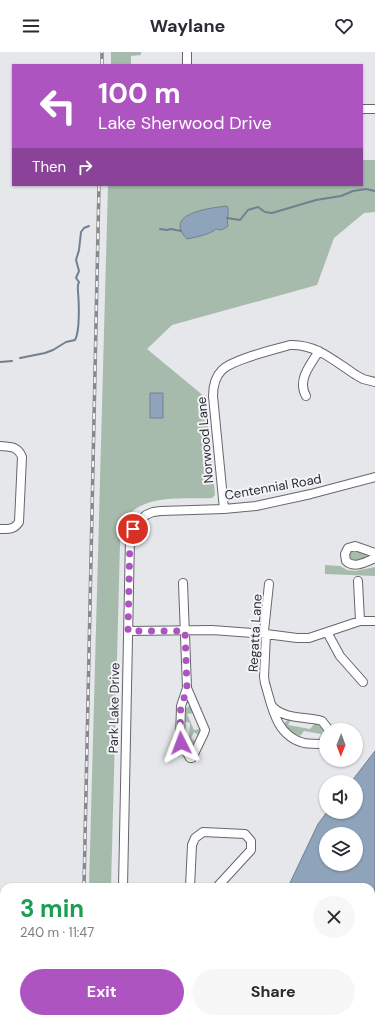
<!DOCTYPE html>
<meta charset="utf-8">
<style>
:root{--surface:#fff;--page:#f7f7f7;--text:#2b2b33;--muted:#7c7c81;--accent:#ad54c0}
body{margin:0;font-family:"DM Sans",sans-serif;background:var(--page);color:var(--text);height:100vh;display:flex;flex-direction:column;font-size:15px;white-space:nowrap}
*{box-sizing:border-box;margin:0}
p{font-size:13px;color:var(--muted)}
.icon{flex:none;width:22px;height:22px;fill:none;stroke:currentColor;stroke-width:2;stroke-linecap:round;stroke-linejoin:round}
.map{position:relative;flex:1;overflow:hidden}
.details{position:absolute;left:0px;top:831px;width:375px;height:140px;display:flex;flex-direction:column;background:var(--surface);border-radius:12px 12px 0 0;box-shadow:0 1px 3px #0004}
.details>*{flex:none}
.guide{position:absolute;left:12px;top:12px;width:351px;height:122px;border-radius:0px;box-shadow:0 1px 3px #0004;background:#ad54c0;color:#fff;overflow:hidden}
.needle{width:26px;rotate:181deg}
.fabs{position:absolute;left:319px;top:671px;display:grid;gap:8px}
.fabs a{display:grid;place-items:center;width:44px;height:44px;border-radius:50%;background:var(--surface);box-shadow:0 1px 3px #0004;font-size:20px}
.pin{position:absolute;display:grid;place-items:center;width:34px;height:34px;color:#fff;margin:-17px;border:2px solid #fff;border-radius:50%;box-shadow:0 1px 4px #0007}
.me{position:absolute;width:44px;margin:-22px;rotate:357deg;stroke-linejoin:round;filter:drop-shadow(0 0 3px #0008)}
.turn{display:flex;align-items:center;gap:14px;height:84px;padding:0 20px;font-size:18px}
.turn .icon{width:52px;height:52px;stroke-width:2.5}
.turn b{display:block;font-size:28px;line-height:34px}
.then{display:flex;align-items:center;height:38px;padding:0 20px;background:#0003;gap:8px;font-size:15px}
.round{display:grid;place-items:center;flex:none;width:42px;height:42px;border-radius:21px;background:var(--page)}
.head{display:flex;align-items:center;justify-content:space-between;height:68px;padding:0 20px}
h1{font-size:24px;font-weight:700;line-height:30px;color:#1e9e55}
.button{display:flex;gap:8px;margin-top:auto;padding:8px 20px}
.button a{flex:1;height:46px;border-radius:24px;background:var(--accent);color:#fff;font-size:16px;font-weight:700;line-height:46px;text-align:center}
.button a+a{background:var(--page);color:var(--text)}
header{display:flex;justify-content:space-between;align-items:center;height:52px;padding:0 20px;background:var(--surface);font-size:18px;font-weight:700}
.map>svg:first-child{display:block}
.green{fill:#a6bbab}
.water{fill:#8fa4bb;stroke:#718091;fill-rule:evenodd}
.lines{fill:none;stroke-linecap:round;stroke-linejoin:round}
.stream{stroke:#718091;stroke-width:2}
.street-casing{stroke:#65676b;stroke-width:10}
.street{stroke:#fff;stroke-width:8}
.rail-casing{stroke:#87888b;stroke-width:3.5}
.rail{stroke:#f2f4f9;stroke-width:2;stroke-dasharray:6;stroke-linecap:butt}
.route{stroke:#ad54c0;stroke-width:7;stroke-dasharray:0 12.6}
.labels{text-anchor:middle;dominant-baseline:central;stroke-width:4;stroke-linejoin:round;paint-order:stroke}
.street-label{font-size:13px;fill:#2b2c2e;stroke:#f2f4f9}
</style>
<header><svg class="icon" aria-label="menu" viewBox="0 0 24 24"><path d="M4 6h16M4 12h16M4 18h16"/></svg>Waylane<svg class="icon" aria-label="heart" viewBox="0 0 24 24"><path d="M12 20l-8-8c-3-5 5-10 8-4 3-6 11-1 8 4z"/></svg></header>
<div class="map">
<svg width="375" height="971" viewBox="0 0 375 971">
<rect width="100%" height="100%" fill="#e5e7eb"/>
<!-- green -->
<path class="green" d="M111,0H141V3L131,4V13H111Z
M362,108H375V160L364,161L334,186L317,233L172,273L147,297L205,345L215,443L212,446C187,447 146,442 129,463C123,470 121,483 120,492L111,835H89L108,133H362Z
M354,498L367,502L366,506L357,509L351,508L349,503L351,499Z
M325,513L340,514L347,518L355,519L375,515V524L325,522Z
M189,654H191L195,661L187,662L194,678L201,677L199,684L194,680L191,686L196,691L190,694L184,689V686L189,688L190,671L184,669L185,657Z
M290,667H291L288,673L310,677L315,671L320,673L325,680L324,686L319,688H318L321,682L304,679L300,684L289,679L284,673L286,669Z
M132,967H211V971H132Z"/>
<!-- water -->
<path class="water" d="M227,154C230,161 226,167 228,174L222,178L216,177C209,183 196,185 187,187C162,161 211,156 227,154Z
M150,341H163V366H150Z
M375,699V971H211V967H371V835H288L318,772L327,760H356V730H351ZM326,782H356V812H326Z"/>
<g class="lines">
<!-- stream -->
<path class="stream" d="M227,166L240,168L248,158L258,155L265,160L272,161L316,148L341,144L353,139L366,137L375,139
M160,177L167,178L171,177L181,179
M20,306L45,301L53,298L66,290L75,288C80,280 79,250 78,240C78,236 77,234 79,230L76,226L79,219L76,208L79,198L81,180L84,176L89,174
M0,310L12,309"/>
<!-- street casing -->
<g class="street-casing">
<path id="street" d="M187,13V0
M362,57H375
M306,344C297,328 310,313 319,299
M0,394C10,395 18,394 22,405L19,470C14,478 8,477 0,477
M224,457L213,344C213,335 215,325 222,318C233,307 273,298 290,293C317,292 334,309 356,323L363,327L375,330
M375,501L355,494L348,496L345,502L346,509C354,517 366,510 375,506
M358,529L360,569
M183,531L187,636L181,654L180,687L181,691L190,706H192L204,681L205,678L187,636
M269,532L264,579L266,582L264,625L265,631C272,655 276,684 304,691C311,692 319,692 326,692
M128,579L212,578L266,582L297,586H309L360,569H375
M327,580L340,604L363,630
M272,654C284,668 306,664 322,669L329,678
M123,835L130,486L136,473L146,463L153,460L161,459L224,457L256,454L311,442L375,425
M190,835L192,793L195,786L203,780L245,782L251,789V798L217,835
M120,967L121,971"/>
</g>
<!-- street -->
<use href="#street" class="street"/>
<!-- rail casing -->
<g class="rail-casing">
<path id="rail" d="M102,13V0
M84,835L99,133
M81,971V967"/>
</g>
<!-- rail -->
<use href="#rail" class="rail"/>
</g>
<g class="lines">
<!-- route -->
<path class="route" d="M133,477L130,486L128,579H185L187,636L180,660L181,691"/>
</g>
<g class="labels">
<!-- street labels -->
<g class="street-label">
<text transform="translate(205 388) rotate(-95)">Norwood Lane</text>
<text transform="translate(273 435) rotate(-10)">Centennial Road</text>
<text transform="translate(255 581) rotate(-87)">Regatta Lane</text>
<text transform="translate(114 656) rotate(-89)">Park Lake Drive</text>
</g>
</g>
</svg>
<div class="fabs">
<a><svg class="needle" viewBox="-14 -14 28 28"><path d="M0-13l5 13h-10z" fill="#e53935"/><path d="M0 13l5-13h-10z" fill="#7c7c81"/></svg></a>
<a><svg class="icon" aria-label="sound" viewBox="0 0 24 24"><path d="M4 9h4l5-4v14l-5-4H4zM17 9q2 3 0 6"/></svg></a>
<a><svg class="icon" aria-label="layers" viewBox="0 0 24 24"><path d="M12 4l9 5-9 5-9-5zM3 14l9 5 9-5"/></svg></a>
</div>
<div class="pin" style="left:133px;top:477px;background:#d93025"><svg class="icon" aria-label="arrive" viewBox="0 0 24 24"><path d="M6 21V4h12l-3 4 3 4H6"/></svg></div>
<svg class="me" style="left:181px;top:691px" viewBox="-20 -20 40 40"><path d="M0-17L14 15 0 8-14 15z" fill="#ad54c0" stroke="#fff" stroke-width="4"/></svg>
<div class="guide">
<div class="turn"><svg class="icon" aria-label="left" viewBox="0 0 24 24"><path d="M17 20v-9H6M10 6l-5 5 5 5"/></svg><div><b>100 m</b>Lake Sherwood Drive</div></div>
<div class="then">Then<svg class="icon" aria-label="right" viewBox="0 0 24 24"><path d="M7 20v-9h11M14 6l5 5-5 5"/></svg></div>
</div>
<section class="details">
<div class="head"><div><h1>3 min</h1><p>240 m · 11:47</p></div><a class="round"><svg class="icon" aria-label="close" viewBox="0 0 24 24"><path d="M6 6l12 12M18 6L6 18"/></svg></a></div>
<div class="button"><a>Exit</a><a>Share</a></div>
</section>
</div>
